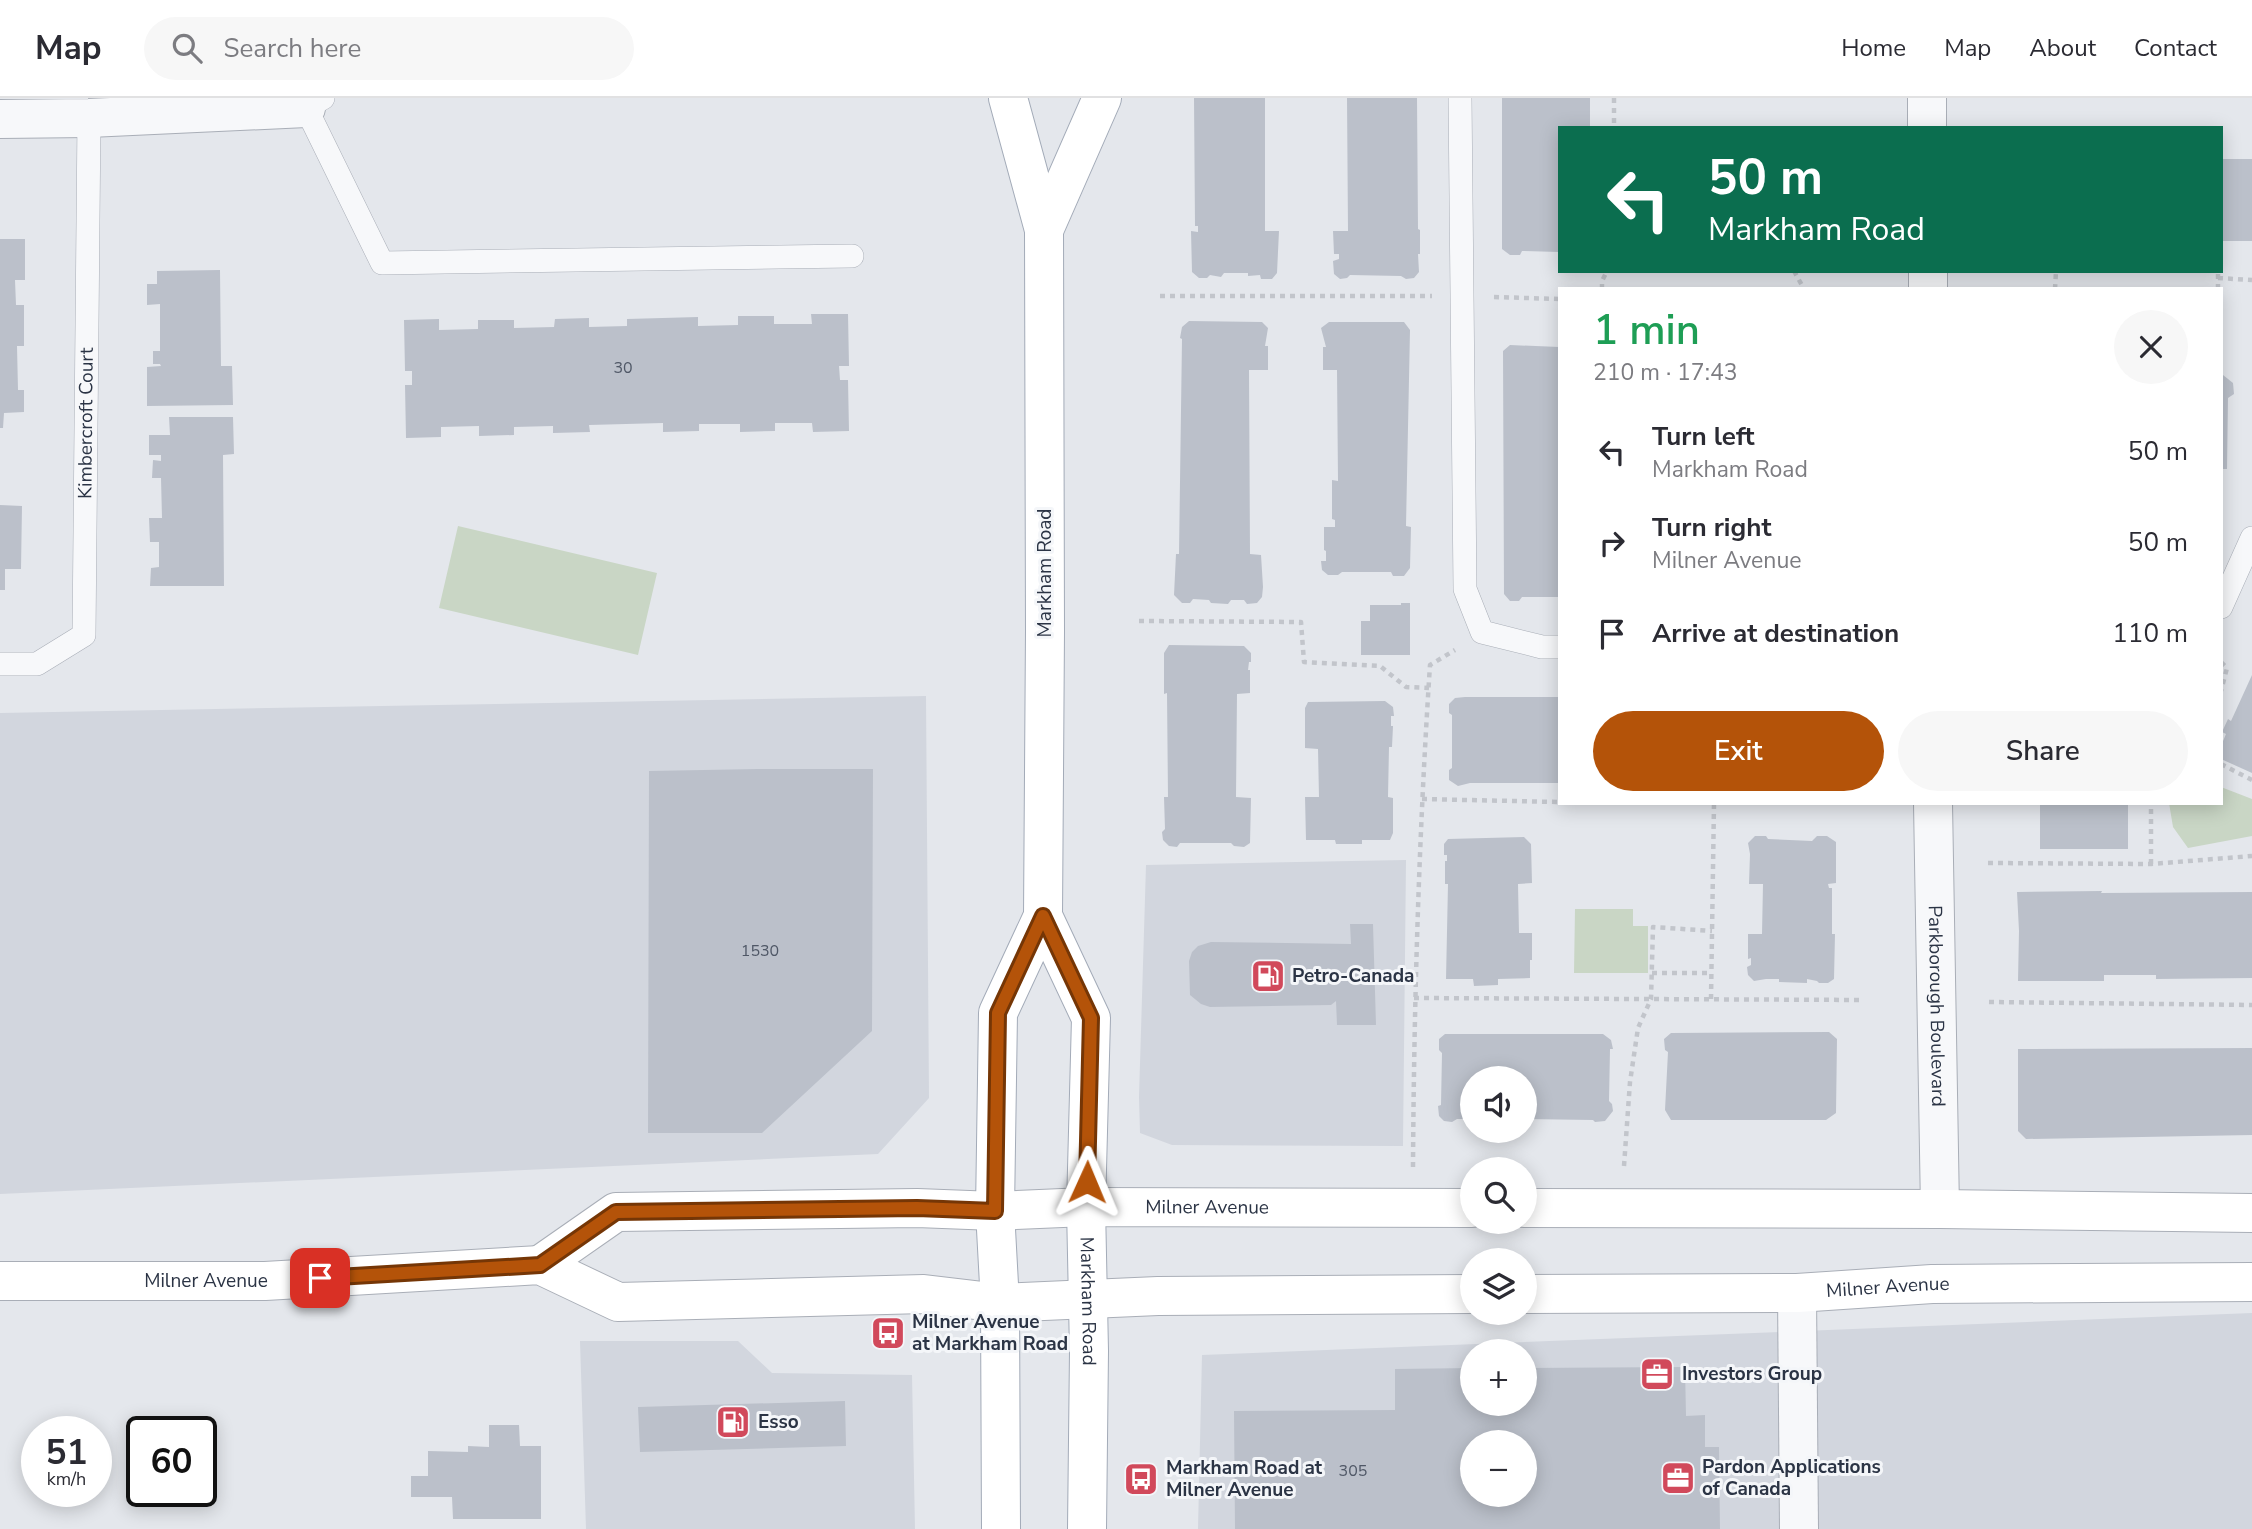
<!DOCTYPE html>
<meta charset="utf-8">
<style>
:root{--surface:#fff;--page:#f7f7f7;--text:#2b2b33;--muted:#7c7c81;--line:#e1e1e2;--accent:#b45309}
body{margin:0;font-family:"Nunito Sans",sans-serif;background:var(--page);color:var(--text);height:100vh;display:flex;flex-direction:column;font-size:26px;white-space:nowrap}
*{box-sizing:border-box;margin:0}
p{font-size:23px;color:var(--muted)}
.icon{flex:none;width:38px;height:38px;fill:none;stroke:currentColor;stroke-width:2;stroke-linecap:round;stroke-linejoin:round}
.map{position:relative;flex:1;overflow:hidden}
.side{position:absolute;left:1558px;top:189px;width:665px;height:518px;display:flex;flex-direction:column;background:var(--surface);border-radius:0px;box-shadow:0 4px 18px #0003}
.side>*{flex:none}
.banner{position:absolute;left:1558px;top:28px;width:665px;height:147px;border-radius:0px;box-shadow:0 4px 18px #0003;background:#0b6e4f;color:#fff;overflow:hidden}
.fabs{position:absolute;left:1460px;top:968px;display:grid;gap:14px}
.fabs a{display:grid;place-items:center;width:77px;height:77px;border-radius:50%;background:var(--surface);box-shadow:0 4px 18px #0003;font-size:35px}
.speed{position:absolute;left:21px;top:1318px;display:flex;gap:14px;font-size:35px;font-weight:700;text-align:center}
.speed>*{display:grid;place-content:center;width:91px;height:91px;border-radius:50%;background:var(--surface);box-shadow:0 4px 18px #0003;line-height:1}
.speed small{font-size:18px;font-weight:400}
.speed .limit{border:4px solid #111;border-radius:10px;background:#fff;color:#111}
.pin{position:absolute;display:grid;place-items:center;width:60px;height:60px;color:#fff;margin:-30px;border-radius:14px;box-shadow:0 4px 10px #0006}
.me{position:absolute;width:77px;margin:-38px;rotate:1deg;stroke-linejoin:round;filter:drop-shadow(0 0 5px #0008)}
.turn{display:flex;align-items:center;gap:24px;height:147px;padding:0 35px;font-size:32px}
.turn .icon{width:91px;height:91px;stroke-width:2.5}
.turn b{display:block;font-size:49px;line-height:60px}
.round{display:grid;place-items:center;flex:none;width:74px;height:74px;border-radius:37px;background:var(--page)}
.head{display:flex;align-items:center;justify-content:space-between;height:119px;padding:0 35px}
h1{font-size:42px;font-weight:600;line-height:52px;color:#1e9e55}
.button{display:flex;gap:14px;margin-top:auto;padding:14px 35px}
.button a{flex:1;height:80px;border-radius:42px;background:var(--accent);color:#fff;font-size:28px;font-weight:600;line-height:80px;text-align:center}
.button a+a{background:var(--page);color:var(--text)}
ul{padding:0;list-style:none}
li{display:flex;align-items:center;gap:21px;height:91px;padding:0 35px}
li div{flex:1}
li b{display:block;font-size:26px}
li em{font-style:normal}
header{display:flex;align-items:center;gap:42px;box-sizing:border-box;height:98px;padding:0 35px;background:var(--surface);border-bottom:2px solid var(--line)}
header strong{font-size:33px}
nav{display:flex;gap:38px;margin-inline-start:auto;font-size:24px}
.search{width:490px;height:63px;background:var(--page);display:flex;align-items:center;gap:18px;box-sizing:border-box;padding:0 24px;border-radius:38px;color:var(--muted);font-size:26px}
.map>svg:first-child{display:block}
.built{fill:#d2d6de;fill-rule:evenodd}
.green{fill:#c9d6c5}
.building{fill:#bbc0ca;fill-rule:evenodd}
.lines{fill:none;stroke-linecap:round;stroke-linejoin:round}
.service-casing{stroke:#a9aeb7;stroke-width:24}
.minor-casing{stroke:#a9aeb7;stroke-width:40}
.secondary-casing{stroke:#a9aeb7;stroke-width:40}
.primary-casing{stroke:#a3abb8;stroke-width:40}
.path{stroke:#c2c5cb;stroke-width:4.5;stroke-dasharray:5 5;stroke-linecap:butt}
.service{stroke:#f7f8fa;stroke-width:23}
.minor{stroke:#f7f8fa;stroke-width:38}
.secondary{stroke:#fff;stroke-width:38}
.primary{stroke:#fff;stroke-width:38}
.route-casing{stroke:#753606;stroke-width:18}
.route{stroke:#b45309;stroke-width:12}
.labels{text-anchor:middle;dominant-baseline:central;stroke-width:6;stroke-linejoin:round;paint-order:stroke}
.number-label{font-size:16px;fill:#4f5766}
.street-label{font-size:19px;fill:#2b3445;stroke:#f4f6f9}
.poi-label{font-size:19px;font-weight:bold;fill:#2b3445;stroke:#f4f6f9;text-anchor:start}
</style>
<header>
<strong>Map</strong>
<div class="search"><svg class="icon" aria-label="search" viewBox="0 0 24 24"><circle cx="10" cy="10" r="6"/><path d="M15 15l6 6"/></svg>Search here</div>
<nav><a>Home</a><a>Map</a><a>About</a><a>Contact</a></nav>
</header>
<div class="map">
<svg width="2252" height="1431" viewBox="0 0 2252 1431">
<rect width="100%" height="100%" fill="#e4e7ec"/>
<!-- built -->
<path class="built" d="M926,598L929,1000L878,1056L0,1096V615Z
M1406,762L1403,1048L1172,1047L1140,1035L1139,999L1146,767Z
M2252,1215V1431H1198L1202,1257ZM1472,1253H1524V1306H1472ZM1472,1344H1524V1396H1472Z
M580,1243H738L772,1275L912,1277L915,1431H586Z"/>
<!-- green -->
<path class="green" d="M458,428L657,475L638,557L439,510Z
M2221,689L2252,701V738L2188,750L2173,729L2169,705H2221Z
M1575,811H1633V828H1648V875H1574Z"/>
<!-- building -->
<path class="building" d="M1194,0H1265V133H1279L1277,175L1272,181H1261L1260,177L1248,178V175H1224L1221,179L1210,177L1207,180H1199L1192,174L1191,133L1198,134V128H1195Z
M1347,0H1417L1418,131L1420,132V156H1418L1419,174L1414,180L1406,181L1401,178L1350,177L1347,180L1340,181L1334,176L1333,163L1339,161V156H1334L1333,133H1348Z
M1502,0H1590V30H1559V154L1522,153L1520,157H1510L1502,151Z
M2221,61H2252V143H2221Z
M0,141H25V182H15L16,207H24V248H17L18,292H24V314L4,315L3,330H0Z
M220,172L221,268H232L233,307L147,308V269L161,268L160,266H153V253H160V206L147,207V186H157V173Z
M811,216H848L849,268H839L840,282H848L849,333L813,334L812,325H775V333L740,334V326H699V333L663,334V325L589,327L590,334L553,335V328L514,329V337L479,338V328L441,329V339L406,340L405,287H412V273H405L404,222L439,221V232L478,231V222H514V230L554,229L555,221L589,220V229L627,228V221L698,219V228L738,227V218H774V226H812Z
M1189,223L1262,224L1268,230L1265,248H1268V272H1249L1250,456L1261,457L1263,489L1262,499L1257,505L1247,506L1244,502H1231L1228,506L1211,505L1209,502L1193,501L1190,505H1182L1174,497L1176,456H1179L1182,241L1180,240L1182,229Z
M1329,224H1404L1410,232L1406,428L1411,429L1410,470L1404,478H1393L1391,474H1342L1338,477H1328L1322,472L1321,463H1326V453L1324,452V429H1335V422L1332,421V382L1338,383L1337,272H1323V249H1326L1321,230Z
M1510,247L1559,249V499H1522L1519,503H1510L1504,496L1503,253Z
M2223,277L2233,285L2234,296L2228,300L2227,371H2221V278Z
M169,319H233L234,356L223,357L224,488H150L151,470L159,469V444H150L149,420H162L161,380H152L153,362L161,363V357H149V337H170Z
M0,407L22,408L21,471H5V492H0Z
M1401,505H1410V557H1361V523H1370V507H1401Z
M1169,547L1244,548L1251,555V564H1249L1248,572H1250V595L1237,596L1236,699L1251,700L1250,745L1244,749L1234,748L1231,745H1180L1177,749L1169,748L1163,742L1162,734L1165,731L1164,699H1168L1167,595L1164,596V555Z
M2252,577V675L2221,661V648L2226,636L2222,634L2228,621L2231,623Z
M1465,599H1559V685H1470L1458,688L1449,682V672L1452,670V617L1449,615V606L1455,600Z
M1385,603L1393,609L1394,618H1391V628H1393L1392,649H1389L1388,699L1393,700V735L1390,742H1362V746H1336L1335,742H1306L1305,699H1319L1318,651L1305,650V610L1308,604Z
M758,671H873L872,933L762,1035H648L649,673Z
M2040,705H2128V751H2040Z
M1755,738H1766L1768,741L1812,743L1817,738H1827L1836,744V785L1828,786L1829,790H1832V836H1835L1834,881L1828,885H1819L1817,883L1807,881V885L1779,884V881H1766L1754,883L1748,877L1747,869L1751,867V860L1748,861V836H1762L1763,786H1749L1750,756L1748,745Z
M1524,739L1531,746L1532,785L1518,786L1519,835H1532V862H1530V880L1498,881V887L1474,888L1473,881H1446L1448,786H1445V763H1447V757H1444V746L1448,741Z
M2102,793L2101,795L2252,794V880L2156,881V877H2104V883H2018L2019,833L2017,794Z
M1350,826H1373L1376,927H1337L1336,903L1331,907L1210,909L1201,906L1190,897L1189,863L1192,854L1198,848L1211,844L1351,846Z
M1829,934L1837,941L1836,1015L1826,1022H1671L1665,1012L1668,954L1665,952L1664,941L1671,935Z
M1445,936H1603L1611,942L1613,951H1610L1609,1003L1612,1006L1613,1013L1605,1023L1595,1024L1593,1022L1524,1021V980H1472V1021H1457L1452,1024L1444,1023L1439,1018L1438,1008L1441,1007L1442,955L1439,952V941Z
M2252,950V1037L2026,1041L2018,1033V951Z
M1685,1269L1686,1318L1705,1317V1349H1719L1720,1431H1235L1234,1313L1395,1312V1271L1472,1270V1306H1524V1270ZM1472,1344H1524V1396H1472Z
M845,1303L846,1348L640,1354L638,1309Z
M489,1327H519L520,1348H541V1421H453L452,1399H411V1378H428V1353L468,1354V1348L489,1349Z"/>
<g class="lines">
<!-- service casing -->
<g class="service-casing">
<g id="service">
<path d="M323,0L306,10L382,165L852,158"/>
<path d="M1460,0L1465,491L1482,534L1542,549H1559"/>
<path d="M2221,509L2252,440"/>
<path id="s1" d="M0,566H37L84,537L89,20"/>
</g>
</g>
<!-- minor casing -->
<g class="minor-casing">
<g id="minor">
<path d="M1927,0V30"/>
<path d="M0,21L89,20L306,10"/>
<path d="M1928,173V191"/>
<path id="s2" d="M1933,705L1940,1111"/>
<path d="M1797,1195L1799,1431"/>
</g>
</g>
<!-- secondary casing -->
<g class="secondary-casing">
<g id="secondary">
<path d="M1524,1110L1940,1111L2252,1115"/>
<path id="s3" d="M540,1167L616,1114L917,1110L995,1113L1086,1109L1472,1110"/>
<path id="s4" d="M0,1183H265L540,1167L618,1204L924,1196L1000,1205L1158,1198L1472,1196"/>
<path id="s5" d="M1524,1196L1797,1195L1932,1186L2252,1184"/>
</g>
</g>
<!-- primary casing -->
<g class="primary-casing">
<g id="primary">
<path d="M1044,132L1102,0"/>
<path id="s6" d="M1043,818L1091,920L1086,1109L1089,1253L1087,1431"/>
<path d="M1001,1431L1000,1205L995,1113L998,915L1043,818L1045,533L1044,132L1008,0"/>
</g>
</g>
<!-- path -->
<path class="path" d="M1614,0V30
M1794,173L1804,191
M2218,180L2252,182
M1602,191V183L1607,173
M2055,191L2056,173
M2218,191V173
M1160,198H1432
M1494,199L1559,201
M1139,523L1301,524L1304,564L1380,568L1406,589L1429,590
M2221,564L2227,570L2221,593
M2221,666L2252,682
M1422,701L1559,704
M1988,765L2151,766L2252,758
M2151,766V705
M1652,875H1711
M1414,900L1864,902
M1711,901L1714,705
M1989,904L2252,907
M1624,1068L1630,984L1638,930L1651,901L1653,829L1712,833
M1413,1069C1414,902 1419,735 1430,567L1455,552"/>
<!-- service -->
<use href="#service" class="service"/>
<!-- minor -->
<use href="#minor" class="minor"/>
<!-- secondary -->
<use href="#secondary" class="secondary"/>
<!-- primary -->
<use href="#primary" class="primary"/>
</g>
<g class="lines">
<!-- route casing -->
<g class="route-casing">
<path id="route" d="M320,1180L540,1167L616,1114L917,1110L995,1113L998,915L1043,818L1091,920L1087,1084"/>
</g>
<!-- route -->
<use href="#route" class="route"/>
</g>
<!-- icons -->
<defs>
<g id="fuel-square" transform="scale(1.75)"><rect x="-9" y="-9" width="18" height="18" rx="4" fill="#d1495b" stroke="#f4f6f9"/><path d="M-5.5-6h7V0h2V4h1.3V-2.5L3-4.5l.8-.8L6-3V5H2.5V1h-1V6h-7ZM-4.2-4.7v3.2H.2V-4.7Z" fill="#fff"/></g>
<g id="bus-square" transform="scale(1.75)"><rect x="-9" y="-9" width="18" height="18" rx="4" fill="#d1495b" stroke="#f4f6f9"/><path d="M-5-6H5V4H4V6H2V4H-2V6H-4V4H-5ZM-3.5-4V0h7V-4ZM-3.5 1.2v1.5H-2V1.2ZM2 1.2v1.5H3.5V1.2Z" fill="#fff"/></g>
<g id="office-square" transform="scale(1.75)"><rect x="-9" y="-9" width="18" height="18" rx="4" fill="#d1495b" stroke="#f4f6f9"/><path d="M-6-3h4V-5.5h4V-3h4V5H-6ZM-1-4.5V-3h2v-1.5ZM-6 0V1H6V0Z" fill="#fff"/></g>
</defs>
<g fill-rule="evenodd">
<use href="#fuel-square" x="1268" y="878"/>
<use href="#bus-square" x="888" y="1235"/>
<use href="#office-square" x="1657" y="1276"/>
<use href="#fuel-square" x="733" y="1324"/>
<use href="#office-square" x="1678" y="1380"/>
<use href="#bus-square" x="1141" y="1381"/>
</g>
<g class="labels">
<!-- number labels -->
<g class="number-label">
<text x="623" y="270">30</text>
<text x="760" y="853">1530</text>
<text x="1353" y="1373">305</text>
</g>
<!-- street labels -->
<g class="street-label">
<text stroke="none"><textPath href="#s1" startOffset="304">Kimbercroft Court</textPath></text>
<text transform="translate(1045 475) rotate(-90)">Markham Road</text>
<text stroke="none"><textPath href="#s2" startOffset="203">Parkborough Boulevard</textPath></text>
<text stroke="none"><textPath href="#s3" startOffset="684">Milner Avenue</textPath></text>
<text stroke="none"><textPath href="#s4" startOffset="206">Milner Avenue</textPath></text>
<text stroke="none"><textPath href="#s5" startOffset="364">Milner Avenue</textPath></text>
<text stroke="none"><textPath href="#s6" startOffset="396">Markham Road</textPath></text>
</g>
<!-- poi labels -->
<g class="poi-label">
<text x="1292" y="878">Petro-Canada</text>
<text x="912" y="1224">Milner Avenue<tspan x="912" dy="22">at Markham Road</tspan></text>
<text x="1682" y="1276">Investors Group</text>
<text x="758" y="1324">Esso</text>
<text x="1702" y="1369">Pardon Applications<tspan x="1702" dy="22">of Canada</tspan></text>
<text x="1166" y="1370">Markham Road at<tspan x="1166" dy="22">Milner Avenue</tspan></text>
</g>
</g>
</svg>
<div class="fabs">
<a><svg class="icon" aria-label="sound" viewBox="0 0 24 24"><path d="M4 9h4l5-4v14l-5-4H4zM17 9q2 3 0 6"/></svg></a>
<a><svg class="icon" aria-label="search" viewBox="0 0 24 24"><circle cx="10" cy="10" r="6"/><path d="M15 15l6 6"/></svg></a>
<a><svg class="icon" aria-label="layers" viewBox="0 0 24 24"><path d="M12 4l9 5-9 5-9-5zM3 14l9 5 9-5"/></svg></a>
<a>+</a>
<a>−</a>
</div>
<div class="speed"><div>51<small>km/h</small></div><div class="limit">60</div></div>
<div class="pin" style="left:320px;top:1180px;background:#d93025"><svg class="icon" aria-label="arrive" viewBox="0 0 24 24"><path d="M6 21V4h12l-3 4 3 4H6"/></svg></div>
<svg class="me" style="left:1087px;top:1084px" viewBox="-20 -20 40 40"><path d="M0-17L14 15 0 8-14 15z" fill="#b45309" stroke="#fff" stroke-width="4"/></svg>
<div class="banner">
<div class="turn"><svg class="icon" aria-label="left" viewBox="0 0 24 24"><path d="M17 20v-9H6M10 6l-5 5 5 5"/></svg><div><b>50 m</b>Markham Road</div></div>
</div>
<section class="side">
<div class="head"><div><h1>1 min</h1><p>210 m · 17:43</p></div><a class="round"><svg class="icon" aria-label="close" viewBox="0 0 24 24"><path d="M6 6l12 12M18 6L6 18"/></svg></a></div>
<ul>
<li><svg class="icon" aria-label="left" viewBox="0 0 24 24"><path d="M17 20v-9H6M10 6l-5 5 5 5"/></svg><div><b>Turn left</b><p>Markham Road</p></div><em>50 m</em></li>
<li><svg class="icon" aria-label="right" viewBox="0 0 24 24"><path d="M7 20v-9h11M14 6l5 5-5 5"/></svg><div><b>Turn right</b><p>Milner Avenue</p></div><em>50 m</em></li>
<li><svg class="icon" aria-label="arrive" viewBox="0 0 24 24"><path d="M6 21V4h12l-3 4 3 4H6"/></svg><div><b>Arrive at destination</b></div><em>110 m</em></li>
</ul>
<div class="button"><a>Exit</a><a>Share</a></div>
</section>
</div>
